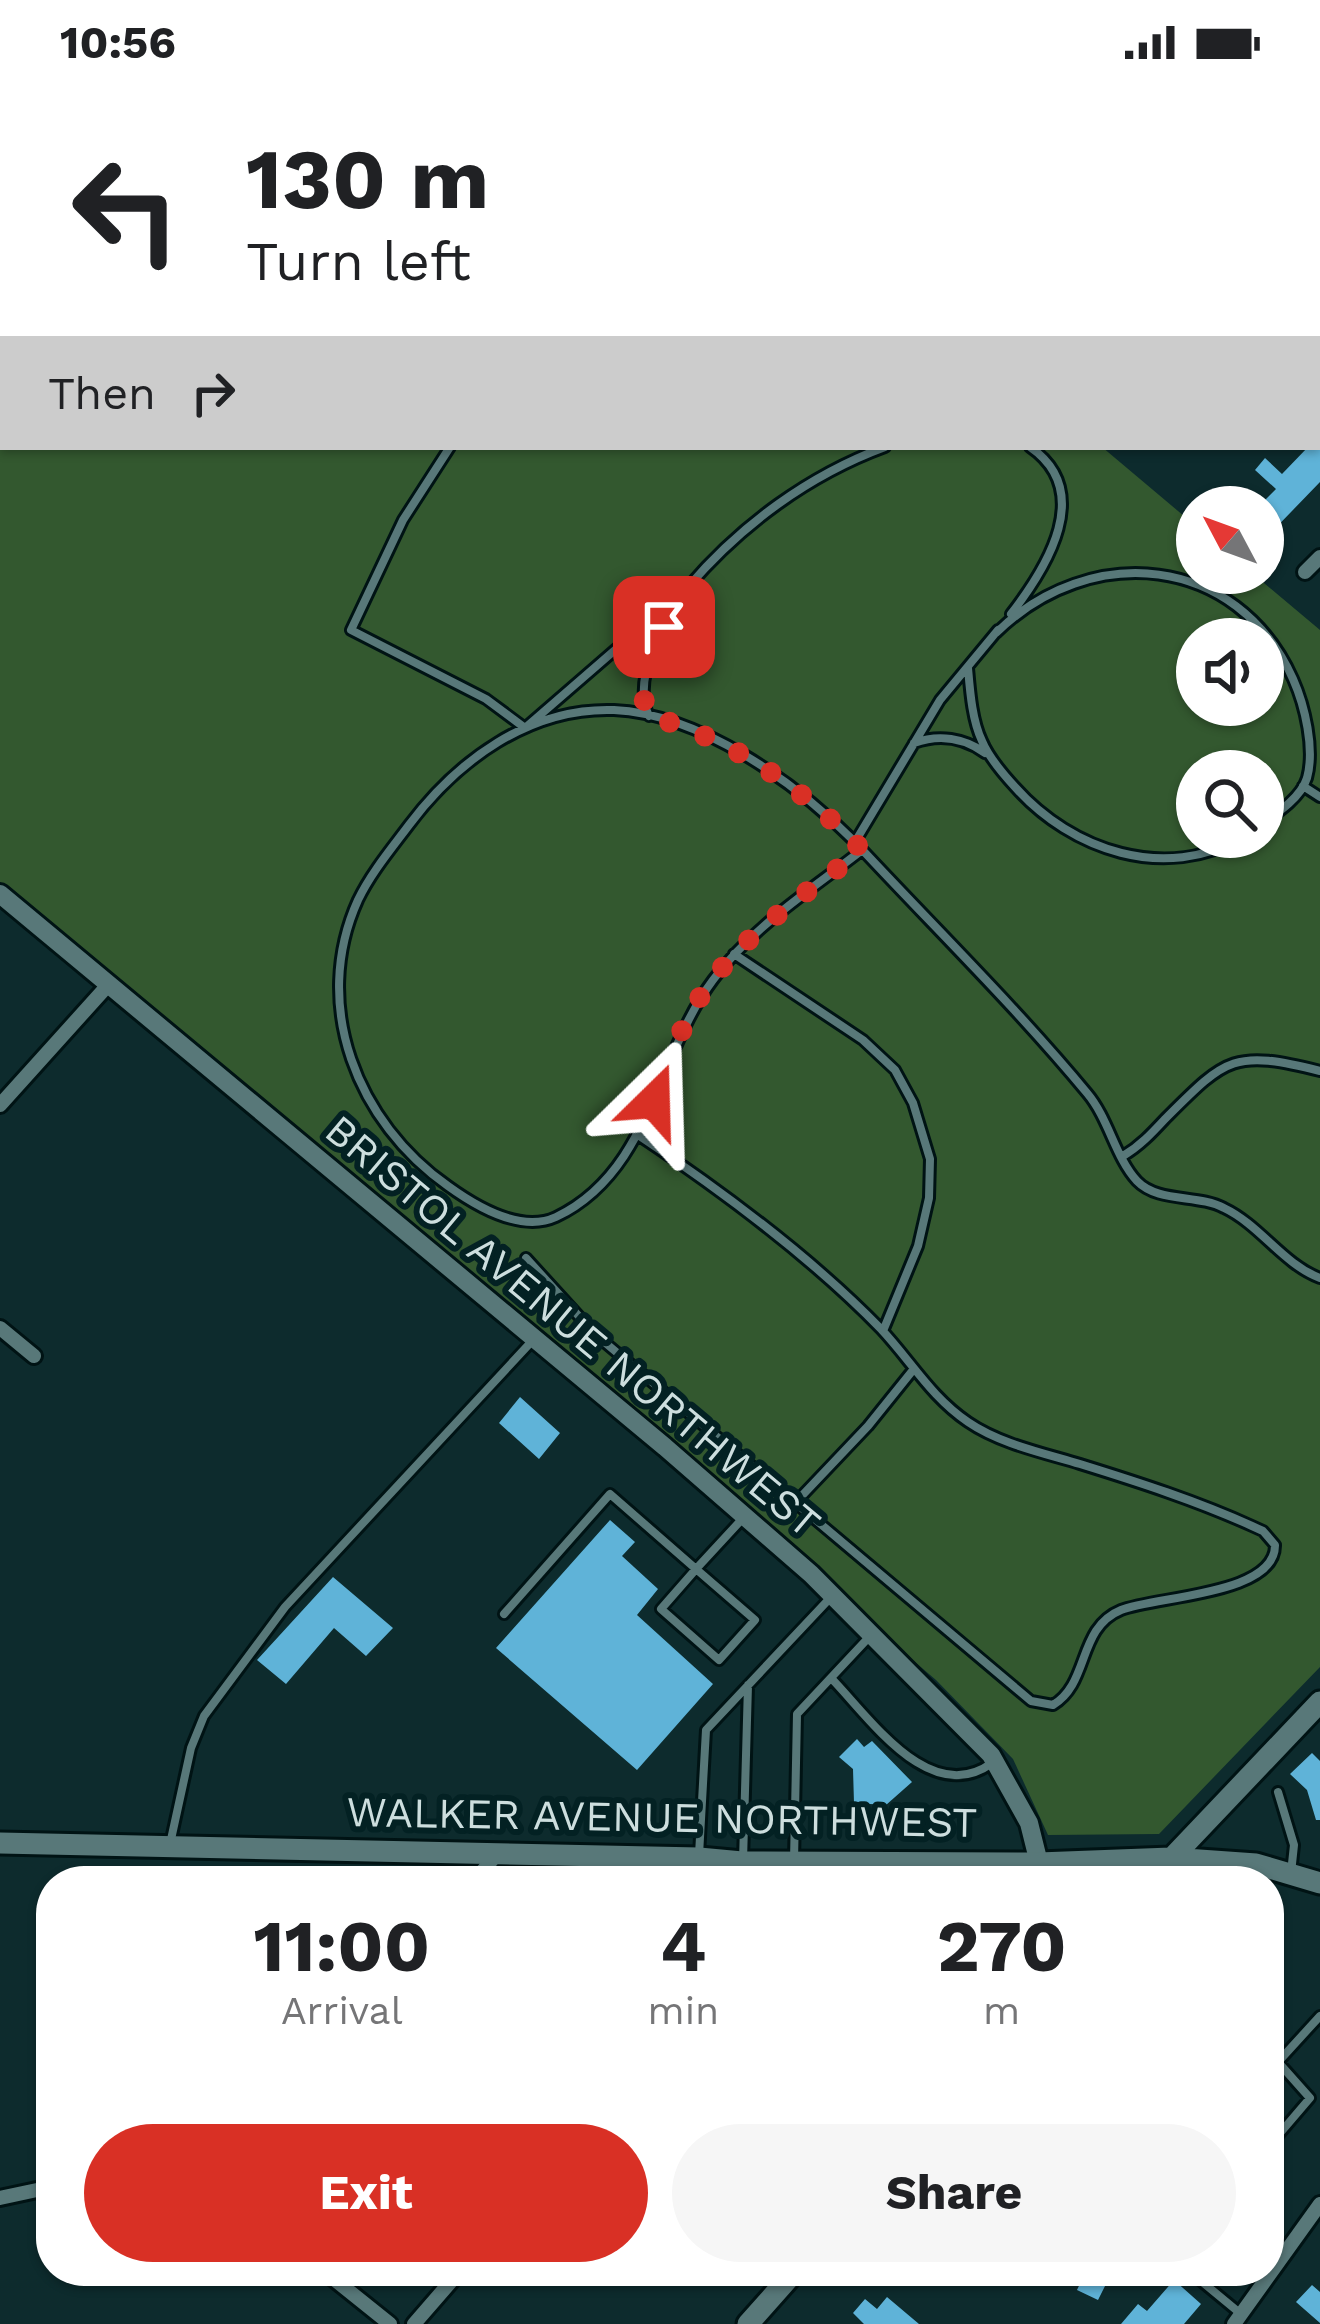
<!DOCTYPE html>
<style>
:root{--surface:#fff;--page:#f6f6f6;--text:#202124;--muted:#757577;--accent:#d93025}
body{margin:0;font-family:"Work Sans",sans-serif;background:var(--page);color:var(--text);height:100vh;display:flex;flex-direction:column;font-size:45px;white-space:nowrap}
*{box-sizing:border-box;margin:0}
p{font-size:39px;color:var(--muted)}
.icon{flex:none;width:66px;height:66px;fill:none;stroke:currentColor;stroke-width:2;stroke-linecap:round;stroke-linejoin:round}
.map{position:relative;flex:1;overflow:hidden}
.details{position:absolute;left:36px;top:1782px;width:1248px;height:420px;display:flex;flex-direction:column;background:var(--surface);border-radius:48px;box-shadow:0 3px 9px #0004}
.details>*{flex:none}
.top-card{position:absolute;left:0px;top:0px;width:1320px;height:366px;box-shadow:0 3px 9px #0004;background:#fff;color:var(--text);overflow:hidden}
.needle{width:78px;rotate:311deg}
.buttons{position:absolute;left:1176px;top:402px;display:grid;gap:24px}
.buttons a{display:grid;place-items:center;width:108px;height:108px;border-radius:50%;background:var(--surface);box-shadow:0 3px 9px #0004;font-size:60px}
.pin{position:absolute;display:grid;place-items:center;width:102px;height:102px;color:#fff;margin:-51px;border-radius:24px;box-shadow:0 6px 18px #0006}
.me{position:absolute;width:132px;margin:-66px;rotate:22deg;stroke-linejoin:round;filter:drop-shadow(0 0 9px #0008)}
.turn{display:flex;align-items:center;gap:42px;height:252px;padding:0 48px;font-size:54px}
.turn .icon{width:156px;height:156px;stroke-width:2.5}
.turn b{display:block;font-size:84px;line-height:102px}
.then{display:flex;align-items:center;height:114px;padding:0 48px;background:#0003;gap:24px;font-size:45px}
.eta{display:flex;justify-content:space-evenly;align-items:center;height:204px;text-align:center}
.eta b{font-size:72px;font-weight:700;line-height:84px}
.button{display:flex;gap:24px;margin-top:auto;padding:24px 48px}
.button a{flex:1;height:138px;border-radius:72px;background:var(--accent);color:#fff;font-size:48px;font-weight:700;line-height:138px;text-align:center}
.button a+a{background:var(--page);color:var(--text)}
.status{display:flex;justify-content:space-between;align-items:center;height:84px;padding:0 60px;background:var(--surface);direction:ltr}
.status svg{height:33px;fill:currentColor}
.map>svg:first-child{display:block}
.green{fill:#33582f;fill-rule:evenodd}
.building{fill:#5fb3d8}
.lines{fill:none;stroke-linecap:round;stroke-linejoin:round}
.service-casing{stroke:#001314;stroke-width:14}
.minor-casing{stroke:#001314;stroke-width:20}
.tertiary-casing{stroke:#001314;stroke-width:24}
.secondary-casing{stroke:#001314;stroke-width:27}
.service{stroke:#587879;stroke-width:8}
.minor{stroke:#587879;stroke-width:14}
.tertiary{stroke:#587879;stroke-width:18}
.secondary{stroke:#587879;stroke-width:21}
.route{stroke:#d93025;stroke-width:21;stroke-dasharray:0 37.8}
.labels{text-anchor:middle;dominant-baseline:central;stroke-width:12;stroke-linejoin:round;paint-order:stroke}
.street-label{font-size:42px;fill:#cddede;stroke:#032123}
</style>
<div class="status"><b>10:56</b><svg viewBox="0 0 49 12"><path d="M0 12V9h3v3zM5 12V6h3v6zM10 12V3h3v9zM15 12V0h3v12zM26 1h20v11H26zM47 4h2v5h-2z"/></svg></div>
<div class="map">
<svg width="1320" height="2240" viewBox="0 0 1320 2240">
<rect width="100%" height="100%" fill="#0d2b2d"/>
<!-- green -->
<path class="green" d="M0,0L674,3H3V363H1102L1197,443V489H1252L1320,546V1583L1159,1750L1048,1751L1013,1675L936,1596L0,799ZM1197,555H1263V621H1197ZM1197,687H1263V753H1197Z"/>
<!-- building -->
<path class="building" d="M1308,363H1320V398L1263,457V418L1276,405L1255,386L1265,374L1282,390Z
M520,1313L560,1349L539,1375L499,1339Z
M610,1436L635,1458L622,1472L658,1505L637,1531L713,1600L637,1686L496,1564Z
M333,1493L393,1544L366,1572L334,1544L286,1600L257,1576Z
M857,1655L864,1663L872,1657L912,1698L886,1721L854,1719L853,1685L839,1673Z
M1312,1669L1320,1677V1736H1316L1307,1706L1290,1690Z
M1086,2187L1107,2198L1098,2216L1077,2206Z
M1174,2196L1201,2220L1184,2240H1121L1138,2220L1147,2227Z
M1312,2201L1320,2208V2239L1296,2218Z
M887,2213L919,2240H864L853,2229L865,2215L877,2225Z"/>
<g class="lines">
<!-- service casing -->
<g class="service-casing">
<path id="service" d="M1317,281L1320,277
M450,363L403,436L351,546L486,615L525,644L690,501
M688,503C741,441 809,391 885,363
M1011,530C1048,482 1094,407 1030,363
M996,549C1090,457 1237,470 1293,595C1305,622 1315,665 1307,694C1301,713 1279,728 1263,739
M968,584C970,607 972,636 982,657C989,674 1003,690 1015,703C1072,767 1165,798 1243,753
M649,632C632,597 660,546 680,515
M914,659C939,650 964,654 985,669
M1303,702L1320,713
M855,758L940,616L998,546
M862,766C811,806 752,843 713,896C656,972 651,1088 556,1133C521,1149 477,1123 448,1102C358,1039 310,922 358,816C371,789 391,765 409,741C457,677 529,623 614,626C701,630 796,699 855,758C932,841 1015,922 1087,1009C1109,1035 1115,1073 1137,1097C1158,1119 1198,1110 1224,1124C1260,1141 1283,1180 1320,1194
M734,870L863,956L895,986L913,1019L930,1075L929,1114L918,1162L883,1247
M1123,1072C1140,1062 1152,1049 1165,1035C1226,974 1233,965 1320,987
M526,1174L596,1251L1031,1617L1053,1621C1090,1599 1077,1544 1121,1526C1156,1512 1276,1511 1275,1461L1263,1447L1252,1442C1197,1417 1138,1398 1080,1380C1044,1369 1000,1360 968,1338C931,1313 911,1277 881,1245C813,1175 719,1105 638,1051
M795,1419L868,1342L913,1286
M696,1485L755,1536L719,1576L661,1525Z
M504,1530L610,1410L696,1485L744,1433
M831,1594C870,1634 930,1724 992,1679
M1278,1708L1294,1761L1291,1789
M170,1760L191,1664L204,1632L285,1523L533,1256
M699,1771L706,1646L832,1512
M743,1777L748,1601
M794,1777L797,1630L871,1551
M1065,1780L1078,1797
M1269,1970L1278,1978L1320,1932
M1269,2062L1310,2014L1278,1978
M1189,2187L1241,2230"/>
</g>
<!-- minor casing -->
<g class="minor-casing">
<path id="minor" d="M871,0L875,3
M1019,3L1022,0
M1317,92L1320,89
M1305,488L1320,473
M0,1021L109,900
M0,1244L34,1272
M474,1797L498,1769
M698,1797L699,1774
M907,1797L910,1778
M0,2114L51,2103
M324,2187L390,2240
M414,2240L460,2187
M1234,2240L1320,2120"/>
</g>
<!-- tertiary casing -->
<g class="tertiary-casing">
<path id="tertiary" d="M0,810L665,1363L811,1490L991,1671L1029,1739L1039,1779"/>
</g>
<!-- secondary casing -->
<g class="secondary-casing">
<path id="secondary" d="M0,1759L699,1774L742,1778L1039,1779L1171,1774L1256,1780L1320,1799
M1150,1797L1320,1618
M748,2240L795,2187"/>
</g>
<!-- service -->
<use href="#service" class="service"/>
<!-- minor -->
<use href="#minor" class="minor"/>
<!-- tertiary -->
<use href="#tertiary" class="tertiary"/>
<!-- secondary -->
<use href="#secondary" class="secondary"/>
</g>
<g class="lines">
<!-- route -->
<path class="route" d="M654,1017C666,985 677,953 694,923C733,856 802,813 862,766C803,704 732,655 649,632L642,609L664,543"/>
</g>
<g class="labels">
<!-- street labels -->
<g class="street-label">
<text transform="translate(573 1242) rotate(40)">BRISTOL AVENUE NORTHWEST</text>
<text transform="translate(662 1733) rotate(1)">WALKER AVENUE NORTHWEST</text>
</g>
</g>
</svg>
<div class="buttons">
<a><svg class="needle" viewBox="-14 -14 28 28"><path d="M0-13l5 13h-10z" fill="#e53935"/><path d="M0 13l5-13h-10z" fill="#757577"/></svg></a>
<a><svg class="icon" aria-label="sound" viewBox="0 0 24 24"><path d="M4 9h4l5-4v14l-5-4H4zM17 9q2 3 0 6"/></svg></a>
<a><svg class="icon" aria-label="search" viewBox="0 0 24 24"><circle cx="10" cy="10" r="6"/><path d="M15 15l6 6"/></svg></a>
</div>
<div class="pin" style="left:664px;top:543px;background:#d93025"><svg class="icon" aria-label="arrive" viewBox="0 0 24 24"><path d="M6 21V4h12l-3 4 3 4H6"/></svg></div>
<svg class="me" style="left:654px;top:1017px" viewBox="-20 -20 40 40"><path d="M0-17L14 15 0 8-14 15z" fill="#d93025" stroke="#fff" stroke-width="4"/></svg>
<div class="top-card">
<div class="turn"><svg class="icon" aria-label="left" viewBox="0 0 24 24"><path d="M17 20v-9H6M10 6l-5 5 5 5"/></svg><div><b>130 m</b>Turn left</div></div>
<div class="then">Then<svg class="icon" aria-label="right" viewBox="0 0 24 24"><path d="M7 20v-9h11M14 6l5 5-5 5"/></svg></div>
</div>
<section class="details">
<div class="eta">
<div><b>11:00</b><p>Arrival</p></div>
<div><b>4</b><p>min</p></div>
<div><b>270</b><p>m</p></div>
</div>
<div class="button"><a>Exit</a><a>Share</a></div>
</section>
</div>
